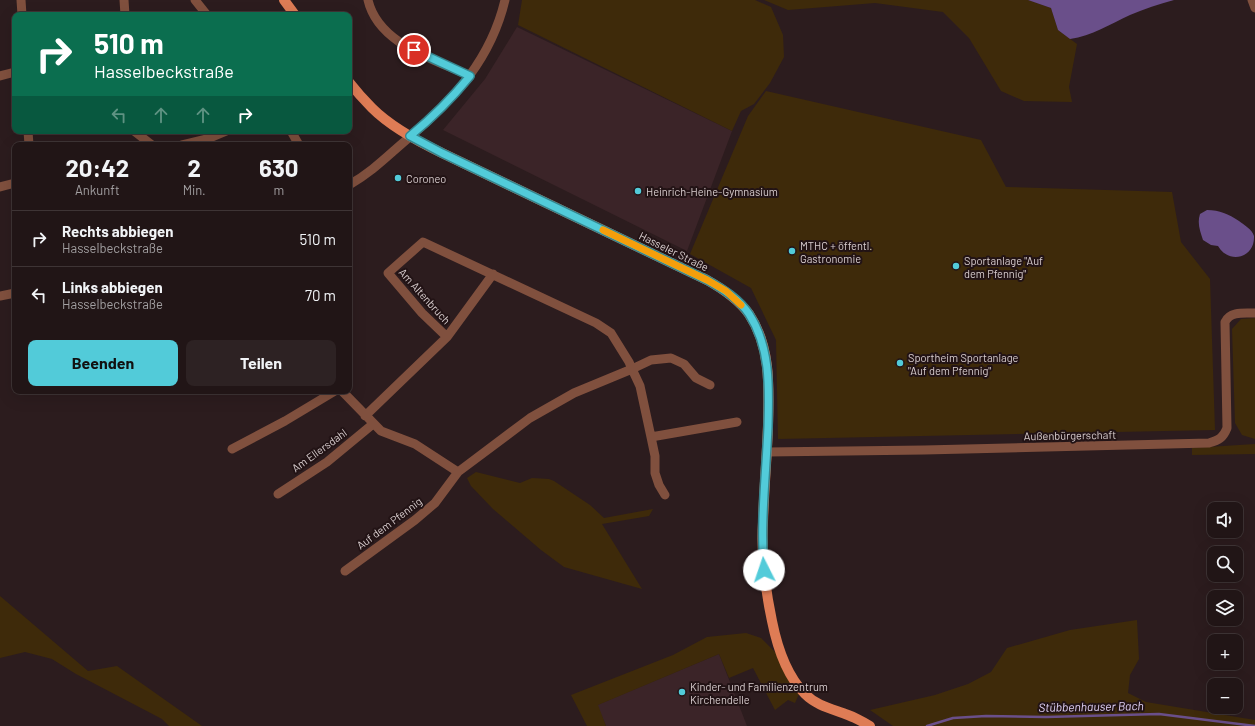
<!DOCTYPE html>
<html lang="de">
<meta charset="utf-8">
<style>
:root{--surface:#211516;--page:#2d2223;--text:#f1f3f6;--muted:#a29fa1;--line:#3e3435;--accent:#52cbd9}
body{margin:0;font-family:Barlow,sans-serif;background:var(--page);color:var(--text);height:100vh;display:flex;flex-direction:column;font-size:15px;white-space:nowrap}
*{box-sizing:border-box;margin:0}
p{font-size:13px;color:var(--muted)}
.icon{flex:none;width:22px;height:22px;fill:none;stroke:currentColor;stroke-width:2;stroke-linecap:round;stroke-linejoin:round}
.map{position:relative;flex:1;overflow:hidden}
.sheet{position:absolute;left:12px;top:142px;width:340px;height:252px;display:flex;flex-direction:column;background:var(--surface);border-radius:8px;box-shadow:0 4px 16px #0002,0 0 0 1px var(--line)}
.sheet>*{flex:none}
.guide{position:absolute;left:12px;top:12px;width:340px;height:122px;border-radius:8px;box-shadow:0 4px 16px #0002,0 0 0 1px var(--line);background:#0b6e4f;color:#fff;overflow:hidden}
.buttons{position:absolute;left:1207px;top:502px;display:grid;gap:8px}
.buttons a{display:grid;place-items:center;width:36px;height:36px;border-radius:8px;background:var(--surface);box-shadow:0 4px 16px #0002,0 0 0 1px var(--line);font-size:20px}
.pin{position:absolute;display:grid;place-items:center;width:34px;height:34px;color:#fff;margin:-17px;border:2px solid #fff;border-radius:50%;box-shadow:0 1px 4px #0007}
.me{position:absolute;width:44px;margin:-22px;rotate:356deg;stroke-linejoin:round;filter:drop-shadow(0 0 3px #0008)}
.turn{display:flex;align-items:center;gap:14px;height:84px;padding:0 16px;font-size:18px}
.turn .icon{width:52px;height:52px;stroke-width:2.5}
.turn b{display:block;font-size:28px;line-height:34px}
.lanes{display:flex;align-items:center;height:38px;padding:0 16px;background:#0003;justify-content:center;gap:20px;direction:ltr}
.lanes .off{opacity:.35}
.eta{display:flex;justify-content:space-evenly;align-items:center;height:68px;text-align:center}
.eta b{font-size:24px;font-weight:700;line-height:28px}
.button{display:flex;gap:8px;margin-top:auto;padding:8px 16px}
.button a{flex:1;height:46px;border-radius:8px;background:var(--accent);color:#111;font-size:16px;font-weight:700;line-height:46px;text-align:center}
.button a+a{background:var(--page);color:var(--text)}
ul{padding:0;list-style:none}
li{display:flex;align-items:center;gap:12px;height:56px;padding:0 16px;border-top:1px solid var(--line)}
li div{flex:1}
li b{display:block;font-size:15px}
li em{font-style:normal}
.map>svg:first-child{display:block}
.built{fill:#3b2428}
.green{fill:#3e2a0a}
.water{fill:#6a4f8a}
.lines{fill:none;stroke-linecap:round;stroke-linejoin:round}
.stream{stroke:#6a4f8a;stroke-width:2.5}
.minor{stroke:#80503e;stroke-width:9}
.major{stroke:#de7c55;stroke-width:10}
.route-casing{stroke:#35848d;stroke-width:10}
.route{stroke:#52cbd9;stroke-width:7}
.slow{stroke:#f59e0b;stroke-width:7}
.poi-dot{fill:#52cbd9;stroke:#221315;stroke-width:1.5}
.labels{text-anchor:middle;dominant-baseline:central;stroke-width:4;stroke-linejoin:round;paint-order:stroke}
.poi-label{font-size:11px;fill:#d9cecf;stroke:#221315;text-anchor:start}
.street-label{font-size:11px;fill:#d9cecf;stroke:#221315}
.water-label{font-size:12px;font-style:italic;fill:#e0d1f5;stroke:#221315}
</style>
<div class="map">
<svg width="1255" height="726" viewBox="0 0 1255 726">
<rect width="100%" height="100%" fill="#2c1c1e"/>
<!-- built -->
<path class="built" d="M517,27L732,131L687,251L443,130L485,79Z
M719,654L747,726H606L597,705Z"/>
<!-- green -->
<path class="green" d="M522,0H755L771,7L783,35L784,57L770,83L754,104L741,111L732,131L518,25Z
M764,0H1028L1051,8L1058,30L1077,44L1069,87L1072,102L1024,101L1001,91L969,38L943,12L875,3L788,10Z
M766,91L981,140L1006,187L1172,192L1181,242L1210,279L1215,430L778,439L776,340L751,288L690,254L748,116Z
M1255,318V439L1242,435L1235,423L1232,329L1241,319Z
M1255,444V454L1192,455V448Z
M476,472L520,483L532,478L549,479L554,481L590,505L604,518L653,509L649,516L602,524L642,589L564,567L541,550L493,509L471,486L467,478Z
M0,596L88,671L117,666L202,726H169L162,719L76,674L52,659L25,652L0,658Z
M1137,620L1139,659L1130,675L1128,693L1146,702L1255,720V726H893L870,710L935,695L968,684L991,672L1007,648L1070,630Z
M746,633L761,638L776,653L799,694L795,703L788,700L775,710L753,668L729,678L719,654L598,705L606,726H587L571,695L673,655L707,637Z"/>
<!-- water -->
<path class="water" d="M1028,0H1174C1159,4 1144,9 1130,15C1110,24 1092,36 1070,39L1058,30L1051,8Z
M1207,210C1220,210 1228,214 1239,221C1244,225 1252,229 1254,236C1255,259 1228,264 1218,246L1211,245L1203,240C1200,231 1197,223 1200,214Z"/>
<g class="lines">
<!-- stream -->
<path class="stream" d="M927,726L953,718L986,716L1046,717L1159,714L1255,726"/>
<!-- minor -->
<path class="minor" d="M21,0L22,15
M124,0L125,15
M195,0L207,15
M368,0C378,44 434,59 470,76
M1252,0L1255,8
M0,76L15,72
M28,131L29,145
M134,131L152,145
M291,131L299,145
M182,145L207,139L226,131
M349,185C375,170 389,154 411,136C455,98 491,59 505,0
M0,187L15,183
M493,274L447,337L422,313L388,273L423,242L596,323L611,333L629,362L632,369L651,360L671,358L684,364L696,378L710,385
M0,296L15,293
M342,391L381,431L415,444L458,472
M365,416L447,337
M651,437L737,422
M232,449L285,421L335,391
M767,452L924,450L1209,443C1219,440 1223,438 1227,428L1225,322C1230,311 1244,313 1255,313
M278,494L327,462L373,424
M345,571L415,520L435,503L458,472L530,418L574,393L632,369L640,386L651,437L655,456V473L659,485L665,495"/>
<!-- major -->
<path class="major" d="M284,0L295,15
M349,82C356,91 364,100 372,108C391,127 417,141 442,153L707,280C723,289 738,299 749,314C771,347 769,387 768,425C767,457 764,489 763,522C761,555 765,588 772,621C777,646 786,675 805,694C817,706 833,709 848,715C856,718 863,722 870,726"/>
</g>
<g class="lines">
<!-- route casing -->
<g class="route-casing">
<path id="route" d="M414,50L470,76C452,98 432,118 410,136L442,153L707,280C723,289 739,299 749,314C771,348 769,389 768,427C766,475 760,523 764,570"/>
</g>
<!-- route -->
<use href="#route" class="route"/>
<!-- slow -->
<path class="slow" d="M603,230L707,280L726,291L741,305"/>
</g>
<!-- markers -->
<g class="poi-dot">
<circle cx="398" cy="178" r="4"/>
<circle cx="638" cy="191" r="4"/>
<circle cx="792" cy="251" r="4"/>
<circle cx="956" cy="266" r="4"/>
<circle cx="900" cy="363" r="4"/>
<circle cx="682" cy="692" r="4"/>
</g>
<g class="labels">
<!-- poi labels -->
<g class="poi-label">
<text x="406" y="178">Coroneo</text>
<text x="646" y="191">Heinrich-Heine-Gymnasium</text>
<text x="800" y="245">MTHC + öffentl.<tspan x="800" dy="13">Gastronomie</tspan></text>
<text x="964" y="260">Sportanlage "Auf<tspan x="964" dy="13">dem Pfennig"</tspan></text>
<text x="908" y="357">Sportheim Sportanlage<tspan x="908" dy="13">"Auf dem Pfennig"</tspan></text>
<text x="690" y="686">Kinder- und Familienzentrum<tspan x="690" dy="13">Kirchendelle</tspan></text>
</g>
<!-- street labels -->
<g class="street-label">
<text transform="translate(674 251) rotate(26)">Hasseler Straße</text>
<text transform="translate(425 296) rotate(48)">Am Altenbruch</text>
<text transform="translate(1070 435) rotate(-1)">Außenbürgerschaft</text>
<text transform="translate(319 450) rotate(-36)">Am Ellersdahl</text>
<text transform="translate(389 523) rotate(-37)">Auf dem Pfennig</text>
</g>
<!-- water labels -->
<g class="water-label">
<text transform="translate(1091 706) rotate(-1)">Stübbenhauser Bach</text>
</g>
</g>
</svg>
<div class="buttons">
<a><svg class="icon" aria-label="sound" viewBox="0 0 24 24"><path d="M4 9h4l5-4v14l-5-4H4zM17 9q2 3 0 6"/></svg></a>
<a><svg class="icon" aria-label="search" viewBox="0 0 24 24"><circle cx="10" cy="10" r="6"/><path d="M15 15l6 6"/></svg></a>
<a><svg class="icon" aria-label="layers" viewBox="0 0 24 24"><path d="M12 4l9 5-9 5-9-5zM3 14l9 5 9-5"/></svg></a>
<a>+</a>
<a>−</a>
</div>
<div class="pin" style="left:414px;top:50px;background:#d93025"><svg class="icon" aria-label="arrive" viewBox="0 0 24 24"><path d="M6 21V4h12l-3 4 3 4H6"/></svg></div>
<svg class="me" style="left:764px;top:570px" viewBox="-20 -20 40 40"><circle r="19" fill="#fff"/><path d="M0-13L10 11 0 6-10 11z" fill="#52cbd9"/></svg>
<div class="guide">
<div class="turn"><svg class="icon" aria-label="right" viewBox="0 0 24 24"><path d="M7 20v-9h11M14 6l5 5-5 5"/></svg><div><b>510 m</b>Hasselbeckstraße</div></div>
<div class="lanes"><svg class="icon off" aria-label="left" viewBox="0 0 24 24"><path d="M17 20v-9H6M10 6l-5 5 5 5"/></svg><svg class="icon off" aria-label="ahead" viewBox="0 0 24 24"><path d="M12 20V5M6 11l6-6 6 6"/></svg><svg class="icon off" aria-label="ahead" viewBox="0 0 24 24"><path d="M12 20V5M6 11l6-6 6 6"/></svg><svg class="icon" aria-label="right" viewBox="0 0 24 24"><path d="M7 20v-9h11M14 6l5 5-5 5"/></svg></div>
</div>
<section class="sheet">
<div class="eta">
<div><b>20:42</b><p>Ankunft</p></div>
<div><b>2</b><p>Min.</p></div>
<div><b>630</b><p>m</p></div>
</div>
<ul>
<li><svg class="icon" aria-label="right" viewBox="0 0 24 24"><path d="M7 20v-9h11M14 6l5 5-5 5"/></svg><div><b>Rechts abbiegen</b><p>Hasselbeckstraße</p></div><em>510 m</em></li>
<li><svg class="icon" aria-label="left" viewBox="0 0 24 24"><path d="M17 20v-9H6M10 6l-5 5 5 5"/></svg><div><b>Links abbiegen</b><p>Hasselbeckstraße</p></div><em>70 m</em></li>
</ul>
<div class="button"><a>Beenden</a><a>Teilen</a></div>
</section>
</div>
